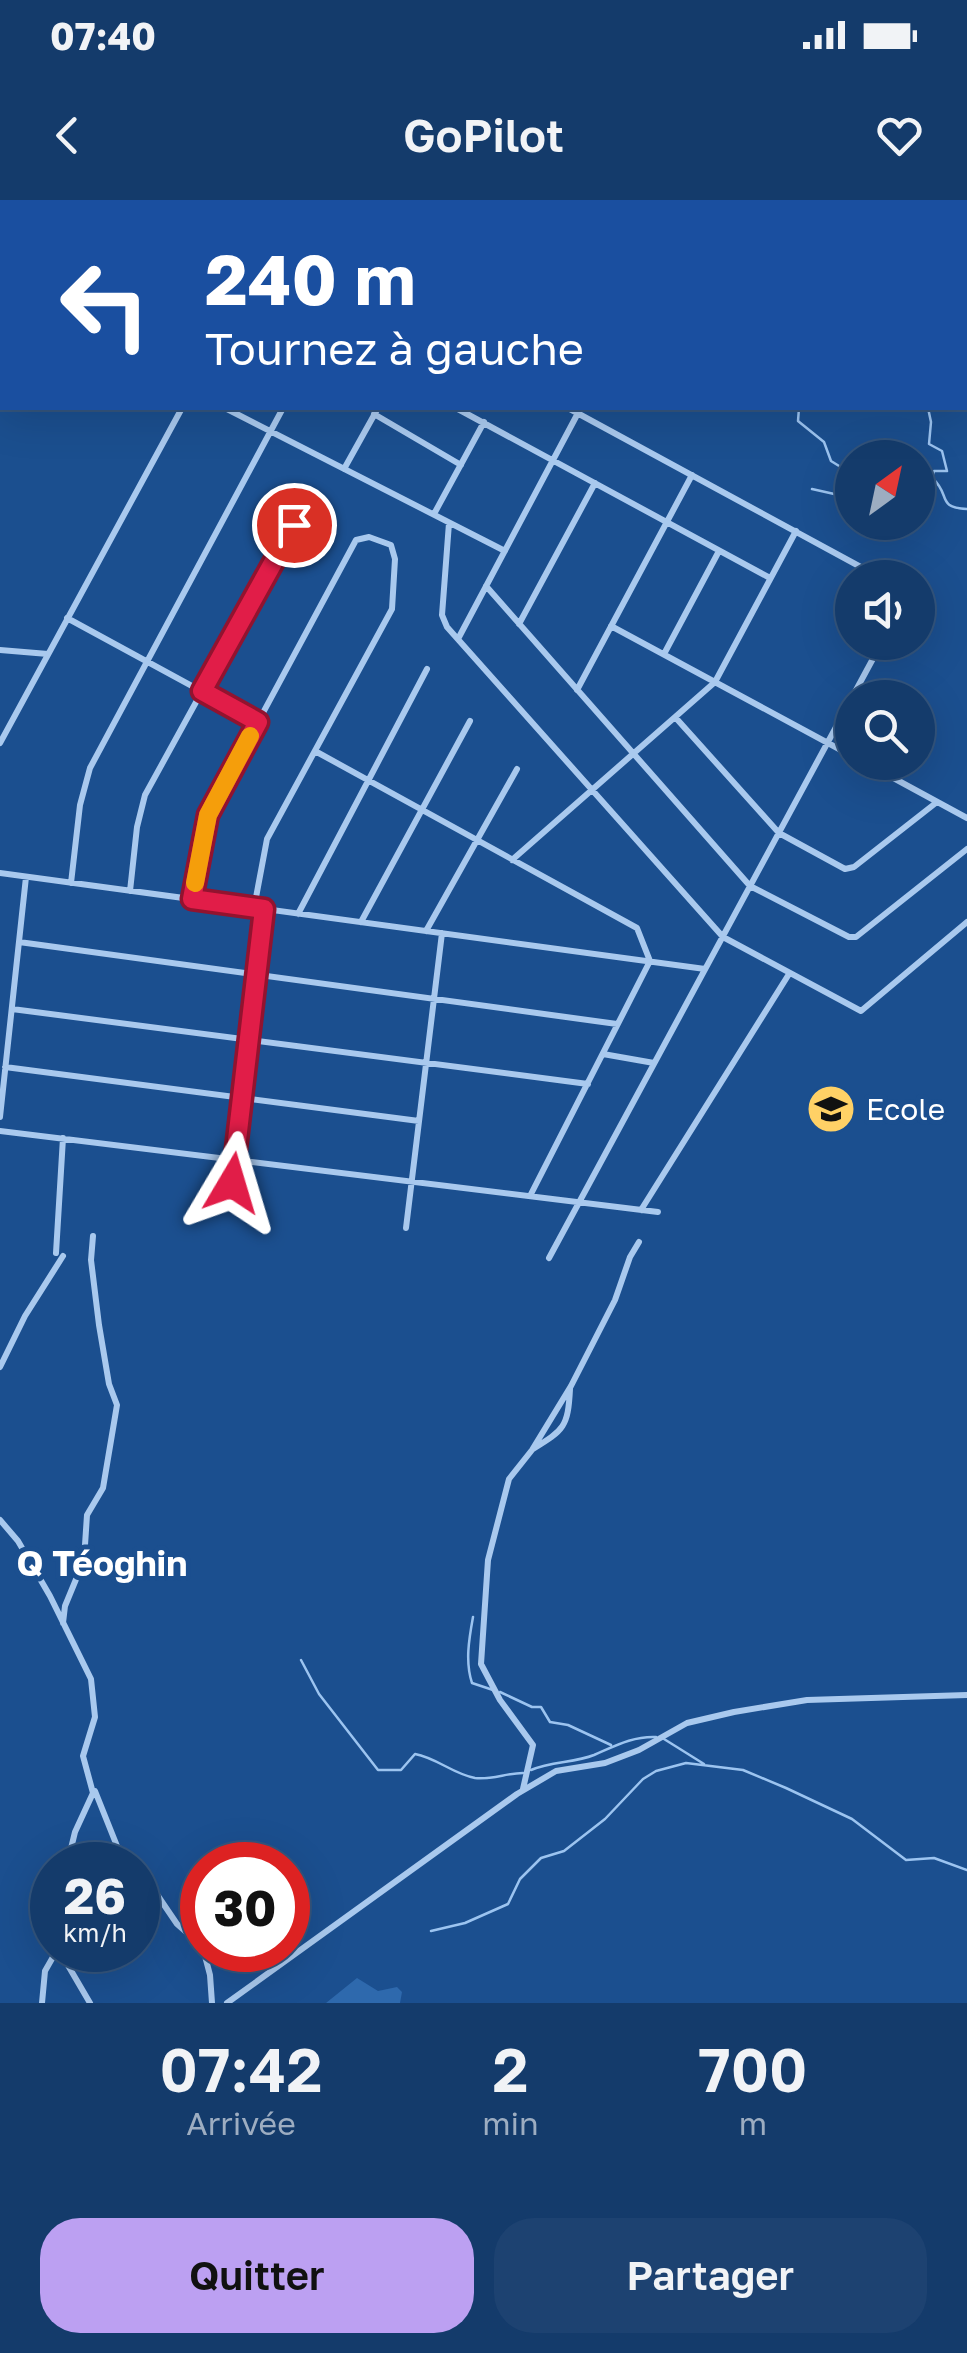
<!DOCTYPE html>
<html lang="fr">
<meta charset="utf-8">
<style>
:root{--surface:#143b6b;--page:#1d4271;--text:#f1f3f6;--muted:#9dadc1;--line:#33557e;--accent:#bca0f2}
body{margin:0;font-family:"Golos Text",sans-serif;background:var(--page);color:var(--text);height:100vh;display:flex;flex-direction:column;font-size:38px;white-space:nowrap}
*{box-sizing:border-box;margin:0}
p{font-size:32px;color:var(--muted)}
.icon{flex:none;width:55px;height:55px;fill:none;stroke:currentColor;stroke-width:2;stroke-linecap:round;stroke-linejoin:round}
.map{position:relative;height:1803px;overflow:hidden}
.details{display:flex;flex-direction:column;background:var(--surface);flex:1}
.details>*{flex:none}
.guide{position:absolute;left:0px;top:0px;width:968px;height:210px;box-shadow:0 10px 40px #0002,0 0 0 2px var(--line);background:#1a4fa0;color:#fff;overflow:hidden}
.needle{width:65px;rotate:33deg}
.buttons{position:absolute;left:835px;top:240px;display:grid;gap:20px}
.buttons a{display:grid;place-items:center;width:100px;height:100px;border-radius:50%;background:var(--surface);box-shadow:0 10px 40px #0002,0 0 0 2px var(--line);font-size:50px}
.speed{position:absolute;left:30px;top:1642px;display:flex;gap:20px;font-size:50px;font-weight:700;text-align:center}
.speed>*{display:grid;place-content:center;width:130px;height:130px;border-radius:50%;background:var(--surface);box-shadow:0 10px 40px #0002,0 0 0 2px var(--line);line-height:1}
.speed small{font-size:25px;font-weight:400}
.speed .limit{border:15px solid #d22;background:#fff;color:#111}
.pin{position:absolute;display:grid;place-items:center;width:85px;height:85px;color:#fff;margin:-42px;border:5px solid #fff;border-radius:50%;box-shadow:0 2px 10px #0007}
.me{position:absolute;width:110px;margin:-55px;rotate:7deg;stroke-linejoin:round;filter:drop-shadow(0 0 8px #0008)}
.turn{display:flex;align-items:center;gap:35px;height:210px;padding:0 40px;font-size:45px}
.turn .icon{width:130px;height:130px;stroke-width:2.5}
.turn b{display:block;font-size:70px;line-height:85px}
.eta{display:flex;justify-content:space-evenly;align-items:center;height:170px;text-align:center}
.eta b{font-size:60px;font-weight:600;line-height:70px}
.cta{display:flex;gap:20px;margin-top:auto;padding:20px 40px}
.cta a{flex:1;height:115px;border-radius:40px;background:var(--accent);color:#111;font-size:40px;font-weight:600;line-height:115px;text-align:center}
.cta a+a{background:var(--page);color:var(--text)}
.status{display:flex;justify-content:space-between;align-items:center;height:70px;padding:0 50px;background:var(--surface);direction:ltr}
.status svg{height:28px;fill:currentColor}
header{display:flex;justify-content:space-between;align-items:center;height:130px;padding:0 40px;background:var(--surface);font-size:45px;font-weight:600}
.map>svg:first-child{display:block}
.green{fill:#2e69ad}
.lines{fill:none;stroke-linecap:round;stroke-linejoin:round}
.stream{stroke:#9cc4f0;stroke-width:2.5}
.minor{stroke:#a9c9ee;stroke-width:6}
.route-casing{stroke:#92132f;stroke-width:25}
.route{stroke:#e11d48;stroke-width:18}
.slow{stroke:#f59e0b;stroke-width:18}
.labels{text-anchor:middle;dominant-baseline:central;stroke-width:10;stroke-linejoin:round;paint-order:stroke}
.poi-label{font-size:30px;fill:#fff;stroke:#1b4f8f;text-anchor:start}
.quarter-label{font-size:35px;font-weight:bold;fill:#fff;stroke:#1b4f8f}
</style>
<div class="status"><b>07:40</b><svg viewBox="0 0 49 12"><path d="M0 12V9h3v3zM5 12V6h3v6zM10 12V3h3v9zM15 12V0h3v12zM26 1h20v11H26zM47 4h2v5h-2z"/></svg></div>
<header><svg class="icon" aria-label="back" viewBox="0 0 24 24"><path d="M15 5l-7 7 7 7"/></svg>GoPilot<svg class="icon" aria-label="heart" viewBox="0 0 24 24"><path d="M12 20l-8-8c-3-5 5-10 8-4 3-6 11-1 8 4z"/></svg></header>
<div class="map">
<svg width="967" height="1803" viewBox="0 0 967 1803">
<rect width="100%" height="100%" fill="#1b4f8f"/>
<!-- green -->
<path class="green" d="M357,1778L378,1791L397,1787L402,1792L400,1803H326Z"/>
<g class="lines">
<!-- stream -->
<path class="stream" d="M555,0L559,2
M707,0L709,2
M793,0L794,2
M911,2L912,0
M799,208L798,221L824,242L831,261L852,274
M928,208L931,222L929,244L942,251L947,271H934L932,278
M918,280L932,278C952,295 935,307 967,309
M812,289L852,298
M473,1417C469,1439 465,1462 472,1483L493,1490
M301,1460L319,1494L378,1570H401L415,1554C437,1558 453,1574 475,1578C491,1580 507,1573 523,1573
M500,1492L532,1507H541L550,1522L568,1525L611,1545
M664,1539L704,1564
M531,1570C551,1561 574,1563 594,1555C615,1546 633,1536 656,1537
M431,1731L465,1723L508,1704L520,1679L541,1658L564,1651L605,1619L643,1579L656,1571L686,1563L743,1570L786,1588L852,1619L906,1660L934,1658L967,1670"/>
<!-- minor -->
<path class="minor" d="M75,0L79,2
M184,0L189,2
M27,2L28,0
M492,2L493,0
M0,52L2,47
M0,125L2,126
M225,208L505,351
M456,208L770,378
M568,208L881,378
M374,214L461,265
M344,269L378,208
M434,314L484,222
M449,323L442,415L447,427L723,737L861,811L967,722
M486,386L750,686L849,737H856L967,649
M67,418L258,522
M519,424L595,283
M611,426L852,556
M458,439L578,213
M0,450L48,454
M664,454L719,351
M577,490L692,275
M675,517L779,633L845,669L854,667L937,602
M0,543L182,208
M315,551L637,728L650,761L530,996
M864,562L967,618
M512,660L715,482L796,331
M0,673L705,769
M71,683L80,605L90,568L283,208
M130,691L137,627L145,595L312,291
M192,699L208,615L356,340L369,337L391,345L395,359L392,409L267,639L254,708
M298,714L427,469
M361,722L470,521
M426,731L517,569
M19,742L617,824
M12,809L588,884
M603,854L654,863
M5,867L419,921
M0,917L26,677
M0,931L658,1012
M229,1006L264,709
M641,1010L789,774
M406,1028L442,733
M56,1053L63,938
M549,1058L882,442
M0,1167L25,1116L63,1056
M533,1249C564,1230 568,1227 570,1189
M0,1320L18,1341L50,1396L91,1479L95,1517L83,1556L93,1593L75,1632L67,1665
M63,1423L65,1406L84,1360L87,1315L103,1288L117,1205L109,1184L99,1125L91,1060L93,1036
M523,1589L533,1545L500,1500L481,1464L488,1360L509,1279L532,1250L571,1186L615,1100L630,1057L639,1042
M95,1591L117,1646L137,1665L177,1724L193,1738L205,1756L210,1775L212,1803
M59,1750L90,1803
M42,1803L45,1771L57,1750
M227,1803L517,1594L556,1571L605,1563L639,1550L687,1523L734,1512L807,1500L967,1495"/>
</g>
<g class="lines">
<!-- route casing -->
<g class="route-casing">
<path id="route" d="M232,983L264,709L192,699L208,615L258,522L202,491L294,325"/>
</g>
<!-- route -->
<use href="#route" class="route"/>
<!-- slow -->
<path class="slow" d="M195,683L208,615L250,536"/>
</g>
<!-- icons -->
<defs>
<g id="school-disc" transform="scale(2.5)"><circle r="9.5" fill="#ffd166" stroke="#1b4f8f"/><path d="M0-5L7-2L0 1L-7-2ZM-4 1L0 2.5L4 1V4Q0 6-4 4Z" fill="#111"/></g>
</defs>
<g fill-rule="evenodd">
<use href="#school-disc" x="831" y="909"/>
</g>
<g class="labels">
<!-- poi labels -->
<g class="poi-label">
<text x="866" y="909">Ecole</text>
</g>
<!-- quarter labels -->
<g class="quarter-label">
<text x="102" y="1363">Q Téoghin</text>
</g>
</g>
</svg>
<div class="buttons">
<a><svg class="needle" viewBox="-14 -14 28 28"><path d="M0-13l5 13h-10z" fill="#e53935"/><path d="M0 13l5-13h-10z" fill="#9dadc1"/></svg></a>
<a><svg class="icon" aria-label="sound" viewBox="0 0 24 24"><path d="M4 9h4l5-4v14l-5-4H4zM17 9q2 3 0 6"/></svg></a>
<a><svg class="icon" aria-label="search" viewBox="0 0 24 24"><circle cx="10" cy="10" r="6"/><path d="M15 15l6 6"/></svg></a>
</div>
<div class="speed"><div>26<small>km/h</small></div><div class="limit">30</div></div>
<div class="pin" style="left:294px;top:325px;background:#d93025"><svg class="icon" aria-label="arrive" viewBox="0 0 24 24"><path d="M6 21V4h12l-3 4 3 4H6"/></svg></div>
<svg class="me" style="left:232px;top:983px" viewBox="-20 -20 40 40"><path d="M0-17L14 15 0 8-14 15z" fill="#e11d48" stroke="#fff" stroke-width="4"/></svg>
<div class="guide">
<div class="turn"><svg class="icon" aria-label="left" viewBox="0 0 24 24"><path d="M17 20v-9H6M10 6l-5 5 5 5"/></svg><div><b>240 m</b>Tournez à gauche</div></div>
</div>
</div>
<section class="details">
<div class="eta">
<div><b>07:42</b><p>Arrivée</p></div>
<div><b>2</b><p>min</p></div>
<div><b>700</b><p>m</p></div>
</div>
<div class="cta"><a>Quitter</a><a>Partager</a></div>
</section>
